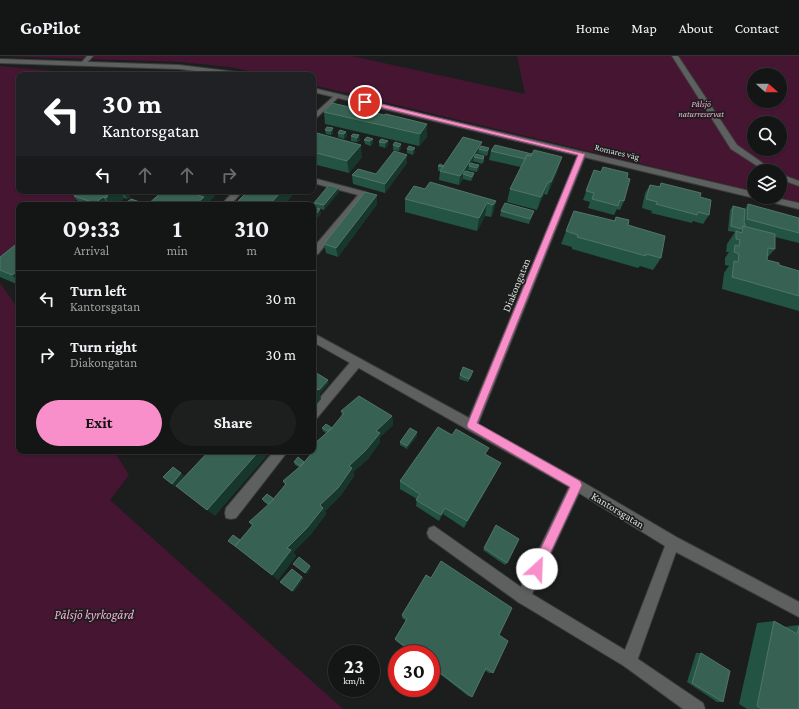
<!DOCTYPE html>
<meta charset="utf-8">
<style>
:root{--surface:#141616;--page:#1d1f1f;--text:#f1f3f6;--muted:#9d9fa1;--line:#333535;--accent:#f98fca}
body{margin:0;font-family:"Crimson Pro",serif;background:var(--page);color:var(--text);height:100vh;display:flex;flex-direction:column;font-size:15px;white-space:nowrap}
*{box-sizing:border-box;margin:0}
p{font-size:13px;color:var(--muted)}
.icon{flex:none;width:22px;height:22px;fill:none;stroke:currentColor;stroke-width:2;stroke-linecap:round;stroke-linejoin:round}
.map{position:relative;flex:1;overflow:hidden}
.panel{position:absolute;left:16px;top:146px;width:300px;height:252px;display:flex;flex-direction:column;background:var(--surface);border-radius:8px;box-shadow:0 1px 3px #0004,0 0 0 1px var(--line)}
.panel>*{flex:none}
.top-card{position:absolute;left:16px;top:16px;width:300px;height:122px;border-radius:8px;box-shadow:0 1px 3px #0004,0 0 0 1px var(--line);background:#202124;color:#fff;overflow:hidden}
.needle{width:26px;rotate:111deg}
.tools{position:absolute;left:747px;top:12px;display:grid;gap:8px}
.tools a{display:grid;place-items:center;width:40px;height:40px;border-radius:50%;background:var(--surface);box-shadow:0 1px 3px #0004,0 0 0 1px var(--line);font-size:20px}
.speed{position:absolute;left:328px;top:589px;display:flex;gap:8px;font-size:20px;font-weight:700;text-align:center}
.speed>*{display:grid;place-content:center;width:52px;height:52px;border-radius:50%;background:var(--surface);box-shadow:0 1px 3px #0004,0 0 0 1px var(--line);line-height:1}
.speed small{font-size:10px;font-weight:400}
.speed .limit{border:6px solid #d22;background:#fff;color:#111}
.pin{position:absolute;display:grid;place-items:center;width:34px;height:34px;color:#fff;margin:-17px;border:2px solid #fff;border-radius:50%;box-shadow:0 1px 4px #0007}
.me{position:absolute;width:44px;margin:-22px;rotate:25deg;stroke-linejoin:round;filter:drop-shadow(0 0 3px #0008)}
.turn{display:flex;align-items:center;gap:14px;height:84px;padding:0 20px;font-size:18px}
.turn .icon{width:52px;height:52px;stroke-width:2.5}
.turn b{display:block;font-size:28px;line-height:34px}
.lanes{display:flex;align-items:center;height:38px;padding:0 20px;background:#0003;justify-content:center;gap:20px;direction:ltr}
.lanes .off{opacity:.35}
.eta{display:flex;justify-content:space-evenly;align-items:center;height:68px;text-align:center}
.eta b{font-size:24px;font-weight:700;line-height:28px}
.button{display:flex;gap:8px;margin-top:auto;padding:8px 20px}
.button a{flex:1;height:46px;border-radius:24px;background:var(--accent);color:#111;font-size:16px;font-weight:700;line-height:46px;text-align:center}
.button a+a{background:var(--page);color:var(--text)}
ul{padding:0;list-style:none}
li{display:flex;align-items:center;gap:12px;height:56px;padding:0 20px;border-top:1px solid var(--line)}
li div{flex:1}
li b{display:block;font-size:15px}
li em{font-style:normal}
header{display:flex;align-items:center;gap:24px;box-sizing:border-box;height:56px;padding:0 20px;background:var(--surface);border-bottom:1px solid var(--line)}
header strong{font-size:19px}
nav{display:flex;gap:22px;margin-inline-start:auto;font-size:14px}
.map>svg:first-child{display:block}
.green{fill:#461532;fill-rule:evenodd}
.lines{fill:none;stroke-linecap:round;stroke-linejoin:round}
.service-casing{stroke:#3a3c3b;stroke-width:2}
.minor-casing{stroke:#3a3c3b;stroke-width:2}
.tertiary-casing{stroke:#3a3c3b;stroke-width:2}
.service{fill:#5d605f;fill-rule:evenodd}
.minor{fill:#5d605f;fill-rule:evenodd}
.tertiary{fill:#5d605f;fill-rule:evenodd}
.wall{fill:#235342}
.shaded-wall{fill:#17372c}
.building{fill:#376253;stroke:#517568}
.route{fill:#f98fca;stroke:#a25d83}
.labels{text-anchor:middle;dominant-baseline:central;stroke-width:3.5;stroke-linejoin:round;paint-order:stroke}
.far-park-label{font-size:9px;font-style:italic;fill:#faaad5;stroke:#1b1e1d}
.far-street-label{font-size:9px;fill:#dddfde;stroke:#1b1e1d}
.street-label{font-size:11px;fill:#dddfde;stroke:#1b1e1d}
.near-park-label{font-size:13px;font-style:italic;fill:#faaad5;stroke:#1b1e1d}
</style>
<header>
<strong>GoPilot</strong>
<nav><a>Home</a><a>Map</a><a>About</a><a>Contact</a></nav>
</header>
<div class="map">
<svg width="799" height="653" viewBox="0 0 799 653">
<rect width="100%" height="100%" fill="#1b1e1d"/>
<!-- green -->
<path class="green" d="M0,0H352L525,38L517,0H799V146L777,141H780V115H754V135L313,29V19H268L230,11L180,6ZM754,19H780V45H754ZM754,67H780V93H754Z
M0,10L75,17L141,19H19V135H87L69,149H19V187L0,202Z
M0,227L19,254V395H114L129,419L110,444L343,653H0Z"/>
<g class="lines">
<!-- service casing -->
<g class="service-casing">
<path id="service" d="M87,0H93L86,8H82L81,7Z
M672,0H678L737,89L774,115H765L731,93Z
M780,118L799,125V130L780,123Z
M313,122L366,136L367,138L318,198L313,199V192L358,139L313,127Z
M357,302L361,303L362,306L361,309L317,362L313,363V350L353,303Z
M274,395H288L236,462L231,463L226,462L225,457L226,452Z
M434,470L528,536L530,541L528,546L523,548L518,546L429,482L427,477L429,472Z
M629,597L703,647L705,653H683L624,610L621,605L624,600Z"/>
</g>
<!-- minor casing -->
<g class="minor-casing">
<path id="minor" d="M336,38L341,39L313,65V59Z
M579,96L586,98L478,368L581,425L678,482L799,546V561L676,496L637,605L634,610L629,613L518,546L516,541L569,431L313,286V277L469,362ZM579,437L665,490L625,594L532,538Z
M234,135H243L230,149H221Z"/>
</g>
<!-- tertiary casing -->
<g class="tertiary-casing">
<path id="tertiary" d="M0,3L179,9L245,17L248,19H229L179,13L0,7Z
M313,32L754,136V141H756L754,142L313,36Z
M757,141H772L799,147V153L758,143Z"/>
</g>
<!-- service -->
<use href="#service" class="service"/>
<!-- minor -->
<use href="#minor" class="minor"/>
<!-- tertiary -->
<use href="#tertiary" class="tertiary"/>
</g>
<!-- wall -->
<path class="wall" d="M332,47L427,81L419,90L325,68L324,56Z
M333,72V77L331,79L326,78L325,74Z
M313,76L362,101L349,117L313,108Z
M346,76L347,80L344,83L338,81V77Z
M353,78L360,84L357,86L351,85V80Z
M373,83V87L371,90L365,88L364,84Z
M381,83L388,89L385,92L379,90V86Z
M401,88V92L399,95L393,94V89Z
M495,89L558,114L547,139L544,138L537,154L507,146L510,133L521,111L489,104L491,95Z
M481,90L489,92L488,97L487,100L478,97V99L484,100V105L482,108L473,105L472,107L479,113L477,116L468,114L467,116L473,122L471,125L463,123L459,129L439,124L440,115H438V110H444Z
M415,92V96L413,99L407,97V93Z
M407,107L385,137L353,128L352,119L376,118Z
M594,114L627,122L624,145L620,154L617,153L614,159L588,152L590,146L583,144Z
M661,127L700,141L709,159L703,168L693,165L692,167L651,157L652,155L642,152L645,137L650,129L659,131Z
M338,132L339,136L324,154L315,151L314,147Z
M425,133L496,145L493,157L491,161L485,160L477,175L405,156V143Z
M80,135H133L128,139L130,141L127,143L124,142L116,149H80L74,140Z
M377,139V148L338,201L326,197L324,188Z
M748,148L799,162V187L775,181V193L767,202V204L779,209L799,215V255L722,233L724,217L728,211L729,210L725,209V202L729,196H726L727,188L735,176L728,175L730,154L733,150L745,153Z
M501,155H534L529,168L500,160Z
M574,155L614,165L616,161L628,169L661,202L653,214L640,210L638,212L572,193V191L561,188Z
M19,186V229L0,221V201Z
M460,319H472L468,326L459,323Z
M341,355L392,360L393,369L380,381V386L368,403L353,416L354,420L341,439L325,455L326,458L311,478L293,496L296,500L278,524L240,484L252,469L249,466L268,449L264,446L262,443H274L285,429L283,425L299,411L295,409L294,406H304L315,393L313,389L326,377L323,375L322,372H332L342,360Z
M417,376V380L407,393L400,389V386Z
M486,399L497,415L464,472L443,458L439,465L416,450L417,443L400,433V425Z
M495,472L507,507L505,509L483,494Z
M402,559L499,579L493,617H489L484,614L472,641L468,640L431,611V598H413L396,585L395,583L406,565L402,562Z
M774,565L784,571L799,569V653H747L739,648L757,567Z
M696,597H701L723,646H717L687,626Z"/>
<!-- shaded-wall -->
<path class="shaded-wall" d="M427,68V81L419,90L420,78Z
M333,72V77L331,79V75Z
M346,76L347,80L344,83V78Z
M359,79L360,84L357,86V82Z
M373,83V87L371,90L370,85Z
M388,85V89L385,92V87Z
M482,86L480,93H479L478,97L476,102L474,101L473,105L471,110H469L468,114L465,119L463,118V123L459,129L460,120Z
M401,88V92L399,95V91Z
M361,89L362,101L349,117L347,105Z
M415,92V96L413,99V94Z
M407,99V107L385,137V128Z
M562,101L558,114L547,139L551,126Z
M479,109V113L477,116V112Z
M474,117L473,122L471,125L472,121Z
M548,126L544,138L537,154L541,141Z
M338,132L339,136L324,154V149Z
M110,135H120L124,142L116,149H110L106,142L105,139Z
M123,135H133L128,139L130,141L127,143Z
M202,135H214L215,140L207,148L208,149H195L198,139Z
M282,135H292L293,139L284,149H269Z
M377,139V148L338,201L336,192Z
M103,141L108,149H96L95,147Z
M496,145L493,157L491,161L493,149Z
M140,146L141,149H136Z
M487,147L485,160L477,175L479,162Z
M320,153L321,158L313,167V162Z
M314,211L317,223L313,227V212Z
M19,214V226L12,219Z
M328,324L329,327L320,338L321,343L313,353V340Z
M392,360L393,369L380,381V386L368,403L353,416L354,420L341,439L325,455L326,458L311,478L293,496L296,500L278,524L272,519L287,492L376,375Z
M417,376V380L407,393V390Z
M259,395H271L215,460L207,454Z
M501,407L497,415L464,472L467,465Z
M181,417L184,420L175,431L172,428Z
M445,452L443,458L439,465L441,459Z
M310,510L311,512L307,518L305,517Z
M302,521L304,522L294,536L292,535Z"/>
<!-- building -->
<path class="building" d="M235,17L244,19H232Z
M332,47L384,59L386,58L427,68L420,78L324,56Z
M327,71L333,72L331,75L325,74Z
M340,74L346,76L344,78L338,77Z
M313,76L361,89L347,105L313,96Z
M353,78L359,79L357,82L351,80Z
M367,81L373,83L370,85L364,84Z
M463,81L482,86L460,120L440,115Z
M381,83L388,85L385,87L379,86Z
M395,86L401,88L399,91L393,89Z
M495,89L532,98L531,100L527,99L525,103L491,95Z
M409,90L415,92L413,94L407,93Z
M481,90L489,92L487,95L479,93Z
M534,94L562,101L551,126H548L541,141L510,133L527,99L531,100Z
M394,95L407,99L385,128L352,119L358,113L376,118Z
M476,98L484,100L483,103L474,101Z
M470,107L479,109L477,112L469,110Z
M440,108L444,110L443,111L438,110Z
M603,111L628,117L627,122L630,123L624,145L620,144L618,150L592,143L594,137L586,135L594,114L601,116Z
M465,115L474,117L472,121L463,118Z
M430,126L496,145L493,149L487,147L479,162L405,143L414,130L425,133Z
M661,127L701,137L700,141L711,144L709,159L698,156L697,159L656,148L657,146L646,143L650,129L660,131Z
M329,129L338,132L324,149L314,147Z
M80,135H110L105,139L108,140L106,142L103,141L95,147L74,140Z
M163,135H202L198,139L204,141L195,149H147Z
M248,135H282L269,149H234Z
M365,136L377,139L336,192L324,188Z
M131,143L140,146L136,149H123Z
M505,147L534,155L530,163L501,155Z
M748,148L799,162V177L747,163Z
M733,150L745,153L744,167L745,168V171L743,170L741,173L731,170Z
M313,151L320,153L313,162Z
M574,155L615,165L616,161L629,164L628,169L665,180L661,202L646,198V200L577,181L578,179L566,175Z
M743,170L775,178V193L768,192L767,204L779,207V209L799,215V240L732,221L734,205L738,206L739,198L734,196L735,189L739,190L740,184L736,183V175L742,177Z
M19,186V214L12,219L0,214V201Z
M463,311L473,315L469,323L460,319Z
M313,315L328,324L319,334L318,333L313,330Z
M313,330L318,333L313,340Z
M359,340L392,360L376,375L380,377L366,394L349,410L352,412L338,432L320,449L323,452L307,472L287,492L291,494L272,519L235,490L253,469L249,466L270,447L286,428L283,425L302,409L317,391L313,389L331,373L344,357L341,355Z
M326,368L332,372L328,375L322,372Z
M438,371L452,379L456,373L489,392L485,398L501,407L467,465L445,452L441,459L416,444L420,438L400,425Z
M410,372L417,376L407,390L400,386Z
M209,395H259L207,454L176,430Z
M298,401L304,406L300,410L294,406Z
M173,411L181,417L172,428L163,421Z
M267,438L274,443L269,448L262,443Z
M496,469L519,483L507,507L484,492Z
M233,479L240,484L235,490L228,485Z
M299,501L310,510L305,517L293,508Z
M441,505L512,552L499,579L508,585L493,617L486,612L472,641L431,610V598H415L395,583L407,563L402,559L426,519L431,522Z
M292,513L302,521L292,535L280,526Z
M774,565L797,578L799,570V653H762L757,650Z
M701,597L730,615L723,646L692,627Z"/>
<!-- route -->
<path class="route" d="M365,44L585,98L477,367L580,425L582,429L541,517L537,519L533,517L531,513L570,431L468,372L467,369L578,99L363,47Z"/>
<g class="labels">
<!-- far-park labels -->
<g class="far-park-label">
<text x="701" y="48">Pålsjö<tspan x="701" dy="10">naturreservat</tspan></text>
</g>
<!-- far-street labels -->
<g class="far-street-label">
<text transform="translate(617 96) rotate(13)">Romares väg</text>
</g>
<!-- street labels -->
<g class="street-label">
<text transform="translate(516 229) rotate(-68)">Diakongatan</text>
<text transform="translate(618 454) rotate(31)">Kantorsgatan</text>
</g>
<!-- near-park labels -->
<g class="near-park-label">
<text x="94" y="558">Pålsjö kyrkogård</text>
</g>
</g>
</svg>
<div class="tools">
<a><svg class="needle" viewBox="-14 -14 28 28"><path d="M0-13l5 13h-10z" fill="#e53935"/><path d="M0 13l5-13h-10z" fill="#9d9fa1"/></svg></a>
<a><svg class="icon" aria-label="search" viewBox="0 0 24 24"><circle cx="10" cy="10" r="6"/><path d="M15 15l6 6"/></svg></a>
<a><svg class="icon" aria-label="layers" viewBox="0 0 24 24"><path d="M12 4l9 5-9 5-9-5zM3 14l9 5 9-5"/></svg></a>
</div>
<div class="speed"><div>23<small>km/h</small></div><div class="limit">30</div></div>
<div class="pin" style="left:365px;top:46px;background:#d93025"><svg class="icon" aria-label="arrive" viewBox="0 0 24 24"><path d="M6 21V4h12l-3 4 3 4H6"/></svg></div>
<svg class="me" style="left:537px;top:513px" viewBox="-20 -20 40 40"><circle r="19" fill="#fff"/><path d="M0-13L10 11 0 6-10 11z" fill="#f98fca"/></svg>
<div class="top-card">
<div class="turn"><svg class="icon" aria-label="left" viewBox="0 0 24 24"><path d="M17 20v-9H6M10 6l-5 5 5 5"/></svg><div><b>30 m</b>Kantorsgatan</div></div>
<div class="lanes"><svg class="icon" aria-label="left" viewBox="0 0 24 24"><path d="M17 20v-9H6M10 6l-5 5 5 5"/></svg><svg class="icon off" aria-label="ahead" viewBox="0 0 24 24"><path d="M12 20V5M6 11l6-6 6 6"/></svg><svg class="icon off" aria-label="ahead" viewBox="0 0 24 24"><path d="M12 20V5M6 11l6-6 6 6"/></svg><svg class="icon off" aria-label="right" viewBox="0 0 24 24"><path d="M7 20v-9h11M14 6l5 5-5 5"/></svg></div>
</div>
<section class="panel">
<div class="eta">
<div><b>09:33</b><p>Arrival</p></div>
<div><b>1</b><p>min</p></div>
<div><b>310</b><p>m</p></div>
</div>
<ul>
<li><svg class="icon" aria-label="left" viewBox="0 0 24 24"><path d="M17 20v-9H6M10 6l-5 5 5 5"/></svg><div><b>Turn left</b><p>Kantorsgatan</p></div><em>30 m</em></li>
<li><svg class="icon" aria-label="right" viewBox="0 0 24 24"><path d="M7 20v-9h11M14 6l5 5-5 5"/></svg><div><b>Turn right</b><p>Diakongatan</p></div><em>30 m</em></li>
</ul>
<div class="button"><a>Exit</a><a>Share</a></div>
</section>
</div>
